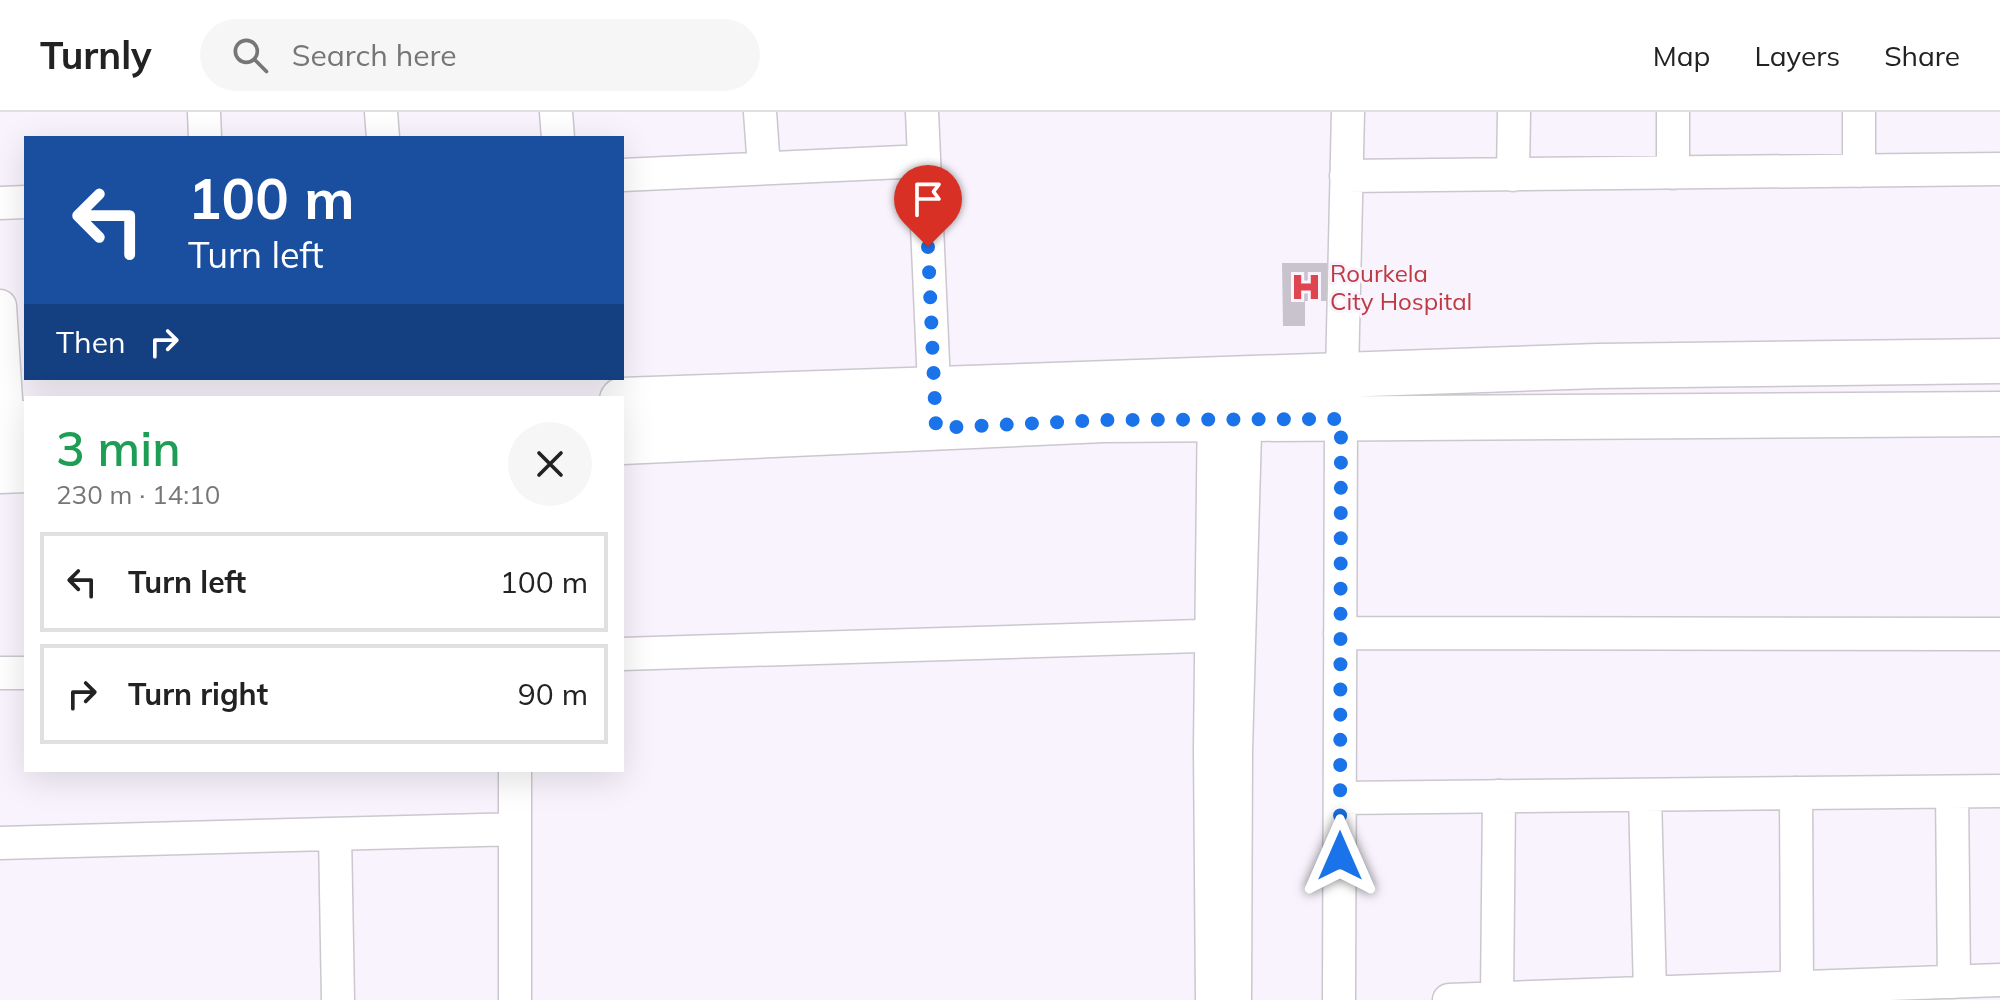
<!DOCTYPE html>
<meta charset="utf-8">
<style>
:root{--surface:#fff;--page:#f6f6f6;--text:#222;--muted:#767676;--line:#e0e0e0}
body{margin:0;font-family:Mulish,sans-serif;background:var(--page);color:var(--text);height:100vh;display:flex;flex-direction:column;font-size:30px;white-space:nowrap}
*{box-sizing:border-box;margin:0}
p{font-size:26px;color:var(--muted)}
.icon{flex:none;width:44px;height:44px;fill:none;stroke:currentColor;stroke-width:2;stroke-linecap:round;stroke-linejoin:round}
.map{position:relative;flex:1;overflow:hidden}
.side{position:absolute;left:24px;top:284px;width:600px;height:376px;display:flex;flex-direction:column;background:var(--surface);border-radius:0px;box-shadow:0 8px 32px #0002}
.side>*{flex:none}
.top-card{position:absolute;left:24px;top:24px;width:600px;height:244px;border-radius:0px;box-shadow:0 8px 32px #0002;background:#1a4fa0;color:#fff;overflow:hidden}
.pin{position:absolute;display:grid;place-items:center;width:68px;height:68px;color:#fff;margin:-82px -34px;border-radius:50% 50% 50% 0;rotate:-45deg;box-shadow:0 0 8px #0007}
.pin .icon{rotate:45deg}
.me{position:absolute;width:88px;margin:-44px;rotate:0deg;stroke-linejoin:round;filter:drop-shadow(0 0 6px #0008)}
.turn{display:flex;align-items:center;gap:28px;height:168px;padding:0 32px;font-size:36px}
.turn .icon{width:104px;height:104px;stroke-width:2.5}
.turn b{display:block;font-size:56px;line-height:68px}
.then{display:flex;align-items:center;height:76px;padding:0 32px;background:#0003;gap:16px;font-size:30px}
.round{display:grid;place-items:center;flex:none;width:84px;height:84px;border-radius:42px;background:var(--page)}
.summary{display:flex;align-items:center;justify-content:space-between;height:136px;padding:0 32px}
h1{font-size:48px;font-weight:600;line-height:60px;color:#1e9e55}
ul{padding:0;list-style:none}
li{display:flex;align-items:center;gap:24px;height:100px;margin:0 16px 12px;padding:0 16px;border:4px solid var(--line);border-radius:0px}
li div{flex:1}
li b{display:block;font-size:30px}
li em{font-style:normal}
header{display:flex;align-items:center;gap:48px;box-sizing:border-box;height:112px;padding:0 40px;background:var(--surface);border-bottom:2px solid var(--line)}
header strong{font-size:38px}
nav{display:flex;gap:44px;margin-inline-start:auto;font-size:28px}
.search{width:560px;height:72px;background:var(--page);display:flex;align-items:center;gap:20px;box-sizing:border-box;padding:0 28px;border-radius:44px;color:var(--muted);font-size:30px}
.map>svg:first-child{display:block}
.building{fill:#c8c3cc}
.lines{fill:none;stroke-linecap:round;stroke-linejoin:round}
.street-casing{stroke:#ccc7cf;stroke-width:35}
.secondary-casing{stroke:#ccc7cf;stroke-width:47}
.street{stroke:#fff;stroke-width:32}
.secondary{stroke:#fff;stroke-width:44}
.route{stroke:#1a73e8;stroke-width:14;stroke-dasharray:0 25.2}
.labels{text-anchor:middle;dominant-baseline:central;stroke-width:6;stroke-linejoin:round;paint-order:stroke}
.health-label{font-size:24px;fill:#be3a42;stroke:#f8f3fc;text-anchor:start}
</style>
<header>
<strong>Turnly</strong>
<div class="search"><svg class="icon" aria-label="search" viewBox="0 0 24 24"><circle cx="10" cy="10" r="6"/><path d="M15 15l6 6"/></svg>Search here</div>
<nav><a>Map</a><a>Layers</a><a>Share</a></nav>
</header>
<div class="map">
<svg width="2000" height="888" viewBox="0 0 2000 888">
<rect width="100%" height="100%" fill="#f8f3fc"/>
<!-- building -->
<path class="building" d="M1282,151H1329V189H1305V214H1283Z"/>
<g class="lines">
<!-- street casing -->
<g class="street-casing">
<path id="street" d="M204,0L205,26
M381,0L383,26
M556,0L558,26
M760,0L764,56
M922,0L935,296
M1673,0V61
M1859,0V59
M622,63L924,49
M1513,63L1514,0
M1346,64L2000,57
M0,91L26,90
M0,194L9,334
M1340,521L2000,522
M622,542L1231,523
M0,561H26
M1952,680L1954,870
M1796,681L1797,876
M1645,683L1650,881
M1340,686L2000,679
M335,722L338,888
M0,731L515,717
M1497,886L1499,684
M515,888V658
M1212,888L1210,637L1214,287
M1235,888L1236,638L1246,285
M1339,888L1341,307L1348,0
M1449,888L2000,868"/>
</g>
<!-- secondary casing -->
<g class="secondary-casing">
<path id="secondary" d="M622,288L1598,254L2000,249
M0,312L26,311
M622,330L1103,308L2000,302
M0,359L26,358"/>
</g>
<!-- street -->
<use href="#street" class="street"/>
<!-- secondary -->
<use href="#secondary" class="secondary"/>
</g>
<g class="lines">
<!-- route -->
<path class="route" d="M928,135L936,316L1103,308L1341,307L1340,744"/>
</g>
<!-- icons -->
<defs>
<g id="hospital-bare" transform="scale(2.4)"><path d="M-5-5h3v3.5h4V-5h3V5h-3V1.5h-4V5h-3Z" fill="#e0444e" stroke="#f8f3fc" stroke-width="2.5" paint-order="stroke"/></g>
</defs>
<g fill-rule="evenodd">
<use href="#hospital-bare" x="1306" y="175"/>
</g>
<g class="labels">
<!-- health labels -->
<g class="health-label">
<text x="1330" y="161">Rourkela<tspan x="1330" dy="28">City Hospital</tspan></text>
</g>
</g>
</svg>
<div class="pin" style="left:928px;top:135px;background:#d93025"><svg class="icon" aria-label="arrive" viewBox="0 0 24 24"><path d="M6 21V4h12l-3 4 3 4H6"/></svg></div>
<svg class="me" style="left:1340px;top:744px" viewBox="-20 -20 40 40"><path d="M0-17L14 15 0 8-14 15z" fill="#1a73e8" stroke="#fff" stroke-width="4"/></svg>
<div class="top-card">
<div class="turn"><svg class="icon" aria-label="left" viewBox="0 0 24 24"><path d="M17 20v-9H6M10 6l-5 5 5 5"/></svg><div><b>100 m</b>Turn left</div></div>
<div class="then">Then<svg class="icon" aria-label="right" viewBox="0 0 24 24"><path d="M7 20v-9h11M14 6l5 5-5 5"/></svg></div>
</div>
<section class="side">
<div class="summary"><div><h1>3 min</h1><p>230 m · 14:10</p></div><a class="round"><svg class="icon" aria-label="close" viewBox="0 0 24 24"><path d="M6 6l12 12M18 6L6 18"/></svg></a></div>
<ul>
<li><svg class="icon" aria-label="left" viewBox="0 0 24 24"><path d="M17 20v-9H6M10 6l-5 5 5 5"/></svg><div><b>Turn left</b></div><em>100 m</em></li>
<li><svg class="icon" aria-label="right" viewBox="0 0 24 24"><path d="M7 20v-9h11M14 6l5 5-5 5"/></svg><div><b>Turn right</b></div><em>90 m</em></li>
</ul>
</section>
</div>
